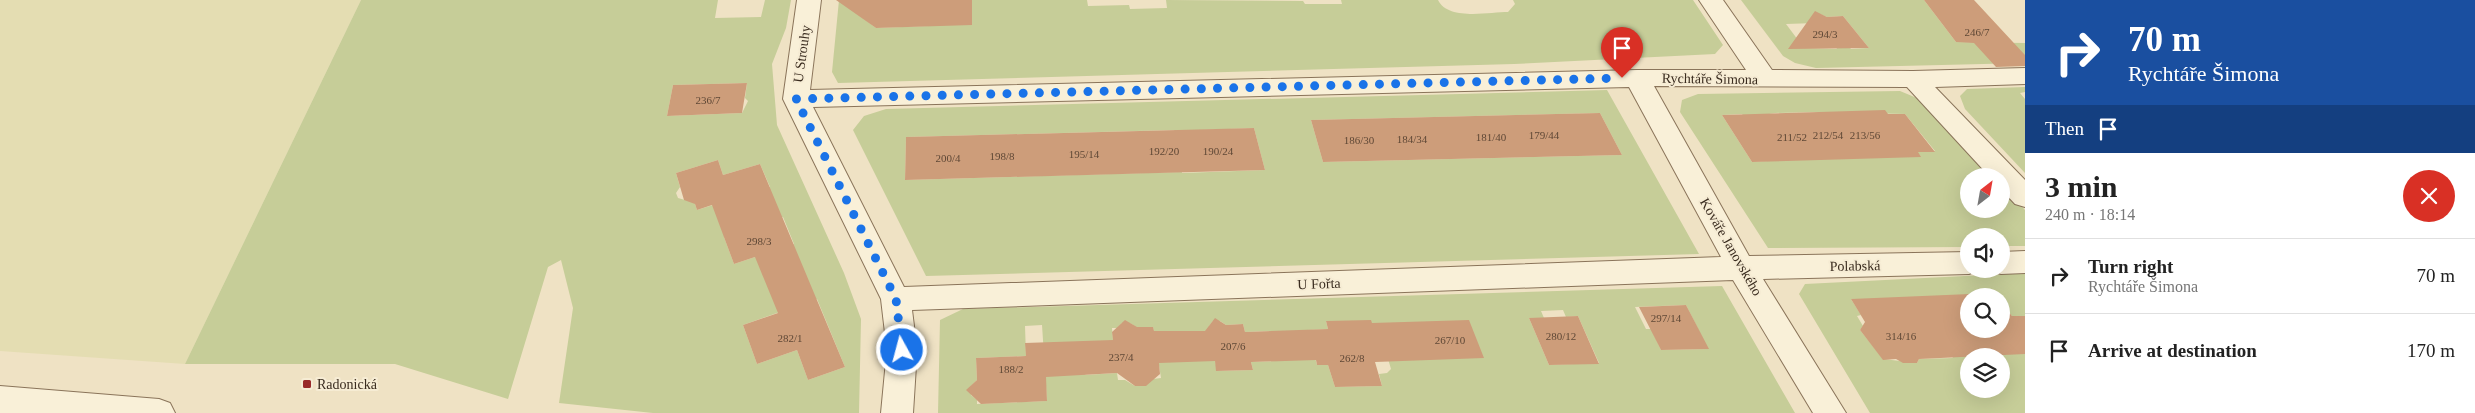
<!DOCTYPE html>
<meta charset="utf-8">
<style>
:root{--surface:#fff;--page:#f2f2f2;--text:#222;--muted:#767676;--line:#e0e0e0}
body{margin:0;font-family:"Times New Roman",serif;background:var(--page);color:var(--text);height:100vh;display:flex;flex-direction:column;font-size:19px;white-space:nowrap}
*{box-sizing:border-box;margin:0}
p{font-size:16px;color:var(--muted)}
.icon{flex:none;width:28px;height:28px;fill:none;stroke:currentColor;stroke-width:2;stroke-linecap:round;stroke-linejoin:round}
.map{position:relative;flex:1;overflow:hidden}
.side{display:flex;flex-direction:column;background:var(--surface);width:450px}
.side>*{flex:none}
.top-card{background:#1a4fa0;color:#fff;overflow:hidden}
.needle{width:32px;rotate:31deg}
.fabs{position:absolute;left:1960px;top:168px;display:grid;gap:10px}
.fabs a{display:grid;place-items:center;width:50px;height:50px;border-radius:50%;background:var(--surface);box-shadow:0 5px 20px #0002;font-size:25px}
.pin{position:absolute;display:grid;place-items:center;width:42px;height:42px;color:#fff;margin:-51px -21px;border-radius:50% 50% 50% 0;rotate:-45deg;box-shadow:0 0 5px #0007}
.pin .icon{rotate:45deg}
.me{position:absolute;width:55px;margin:-28px;rotate:353deg;stroke-linejoin:round;filter:drop-shadow(0 0 4px #0008)}
.turn{display:flex;align-items:center;gap:18px;height:105px;padding:0 20px;font-size:22px}
.turn .icon{width:65px;height:65px;stroke-width:2.5}
.turn b{display:block;font-size:35px;line-height:42px}
.then{display:flex;align-items:center;height:48px;padding:0 20px;background:#0003;gap:10px;font-size:19px}
.round{display:grid;place-items:center;flex:none;width:52px;height:52px;border-radius:26px;background:var(--page)}
.head{display:flex;align-items:center;justify-content:space-between;height:85px;padding:0 20px}
h1{font-size:30px;font-weight:700;line-height:38px}
ul{padding:0;list-style:none}
li{display:flex;align-items:center;gap:15px;height:75px;padding:0 20px;border-top:1px solid var(--line)}
li div{flex:1}
li b{display:block;font-size:19px}
li em{font-style:normal}
main{display:flex;flex:1;min-height:0}
.map>svg:first-child{display:block}
.farmland{fill:#e4ddb2}
.green{fill:#c6cd98;fill-rule:evenodd}
.building{fill:#cd9d7a}
.lines{fill:none;stroke-linecap:round;stroke-linejoin:round}
.minor-casing{stroke:#8a745a;stroke-width:2}
.tertiary-casing{stroke:#8a745a;stroke-width:2}
.minor{fill:#f9f0d8;fill-rule:evenodd}
.tertiary{fill:#f9f0d8;fill-rule:evenodd}
.route{stroke:#1a73e8;stroke-width:9;stroke-dasharray:0 16.2}
.poi-dot{fill:#992a2a;stroke:#f6ecd4;stroke-width:2}
.labels{text-anchor:middle;dominant-baseline:central;stroke-width:4;stroke-linejoin:round;paint-order:stroke}
.number-label{font-size:11px;fill:#5f4836}
.street-label{font-size:14px;fill:#3a2c1f;stroke:#f6ecd4}
.poi-label{font-size:14px;fill:#3a2c1f;stroke:#f6ecd4;text-anchor:start}
</style>
<main>
<div class="map">
<svg width="2025" height="413" viewBox="0 0 2025 413">
<rect width="100%" height="100%" fill="#efe2c4"/>
<!-- farmland -->
<path class="farmland" d="M0,0H361L185,364L0,351Z"/>
<!-- green -->
<path class="green" d="M361,0H718L715,18L761,17L765,0H791L786,28L772,64L777,125L844,273L861,319L859,413H653L559,403L573,308L561,260L548,267L508,399L395,364H185ZM747,83L745,98L748,101L742,113L667,116L673,85ZM718,160L723,175L760,164L770,187L697,210L693,198L685,200L678,198L676,193L680,187L676,173ZM783,217L794,244L734,264L724,237ZM817,299L845,367L808,380L797,350L757,364L743,325Z
M839,0L876,28L929,26L942,18V0H1087L1088,6L1129,5L1130,9L1167,8L1166,0L1303,1L1305,4H1342L1341,0H1438C1448,21 1489,12 1508,12L1515,4L1513,0H1693L1723,45L1715,54L1514,64L838,83L832,72Z
M1741,0H1924L1956,42L2025,43V63L1816,68L1795,63L1783,56ZM1820,14L1827,17L1843,16L1869,48L1851,49L1847,44H1834L1837,49L1804,48L1786,24L1816,23Z
M2025,87V92L2020,93L2025,99V173L1965,109L1960,96L1967,89Z
M1607,90L1699,254L926,276L853,130L864,116L886,109ZM1600,113L1622,155L1323,162L1311,120ZM1254,128L1265,170L1182,173L1175,131ZM1174,130L1181,172L905,180L906,137Z
M1900,91L1924,101L1994,176H1969V209H2001V184L2025,210V246H2001V236H1969V247L1768,248L1680,112L1682,100L1698,94ZM1814,112L1905,114L1935,151L1752,162L1722,115L1742,114L1745,118L1775,113Z
M2025,273V316H2012L2001,303V296H1942L1979,348L2025,354V413H1870L1799,294L1805,284ZM1851,299L1931,324L1953,358L1919,359L1917,363L1883,359L1860,330L1863,326L1857,316L1861,315ZM1969,356H2001V389H1969Z
M1722,286L1795,413H938L940,320L963,309ZM1686,305L1708,349L1661,350L1651,329H1646L1635,307ZM1563,310L1566,317L1578,316L1599,363L1549,365L1529,318H1544L1541,311ZM1213,321H1220L1226,325L1243,324L1245,332L1269,331L1276,361L1251,362L1253,370L1217,371L1209,326ZM1326,321L1386,352L1391,369L1387,373L1379,374L1382,386L1335,387L1328,365H1317L1308,330L1328,329ZM1122,323H1130L1136,327H1153L1161,378L1153,379L1135,386L1125,380H1118L1117,373L1085,375L1113,340L1112,328H1117ZM1042,325L1047,401L977,404V400L971,395V386L977,380L976,358L1026,356L1025,326Z"/>
<!-- building -->
<path class="building" d="M836,0H972V25L876,28Z
M1924,0H1974L2025,55V66L1996,67L1974,43L1956,42Z
M1815,11L1827,17L1843,16L1869,48L1788,49Z
M747,83L742,113L667,116L673,85Z
M1885,110L1888,114H1905L1935,152H1918L1921,157L1752,162L1722,115Z
M1600,113L1622,155L1323,162L1311,120Z
M1254,128L1265,170L905,180L906,137Z
M718,160L723,175L760,164L845,367L808,380L797,350L757,364L743,325L778,313L755,257L734,264L712,205L697,210L695,204L684,200L676,173Z
M1994,293L1996,296H1969V329H2001V303L2012,316H2025V354L1919,359L1917,363H1903L1896,359L1883,360L1860,330L1865,322L1851,299Z
M1686,305L1709,349L1661,350L1639,307Z
M1578,316L1599,364L1549,365L1529,318Z
M1215,318L1226,325L1243,324L1245,332L1328,329L1326,321L1371,320L1372,323L1469,320L1484,358L1375,362L1382,386L1335,387L1328,365H1317L1316,360L1251,362L1253,370L1216,371L1215,361L1159,363L1160,374L1146,386H1135L1117,373L1046,377L1047,401L981,404L966,390L977,380L976,358L1026,356L1025,343L1113,340L1112,332L1125,320L1137,327H1153L1154,331H1205Z"/>
<g class="lines">
<!-- minor casing -->
<g class="minor-casing">
<path id="minor" d="M797,0H821L810,90L1637,70H1746L1699,0H1723L1772,70L1913,71L2025,68V84L1935,87L2025,180V207L2015,204L2001,189V176H1989L1907,87L1654,86L1749,256L1969,252V269H1980L1969,274L1763,279L1846,413H1813L1733,280L912,310L917,350L913,413H881L887,350L881,299L783,99ZM1629,87L1721,257L904,287L813,107Z
M2025,251V273L2001,274L1991,271L1990,269H2001V252Z"/>
</g>
<!-- tertiary casing -->
<g class="tertiary-casing">
<path id="tertiary" d="M0,386L159,399L170,403L175,413H0Z"/>
</g>
<!-- minor -->
<use href="#minor" class="minor"/>
<!-- tertiary -->
<use href="#tertiary" class="tertiary"/>
</g>
<g class="lines">
<!-- route -->
<path class="route" d="M902,350L896,299L796,99L1622,78"/>
</g>
<!-- markers -->
<rect class="poi-dot" x="302" y="379" width="10" height="10" rx="2.5"/>
<g class="labels">
<!-- number labels -->
<g class="number-label">
<text x="1977" y="32">246/7</text>
<text x="1825" y="34">294/3</text>
<text x="708" y="100">236/7</text>
<text x="1544" y="135">179/44</text>
<text x="1828" y="135">212/54</text>
<text x="1865" y="135">213/56</text>
<text x="1491" y="137">181/40</text>
<text x="1792" y="137">211/52</text>
<text x="1412" y="139">184/34</text>
<text x="1359" y="140">186/30</text>
<text x="1164" y="151">192/20</text>
<text x="1218" y="151">190/24</text>
<text x="1084" y="154">195/14</text>
<text x="1002" y="156">198/8</text>
<text x="948" y="158">200/4</text>
<text x="759" y="241">298/3</text>
<text x="1666" y="318">297/14</text>
<text x="1561" y="336">280/12</text>
<text x="1901" y="336">314/16</text>
<text x="790" y="338">282/1</text>
<text x="1450" y="340">267/10</text>
<text x="1233" y="346">207/6</text>
<text x="1121" y="357">237/4</text>
<text x="1352" y="358">262/8</text>
<text x="1011" y="369">188/2</text>
</g>
<!-- street labels -->
<g class="street-label">
<text transform="translate(802 54) rotate(-82)">U Strouhy</text>
<text transform="translate(1710 79) rotate(1)">Rychtáře Šimona</text>
<text transform="translate(1731 247) rotate(60)">Kováře Janovského</text>
<text transform="translate(1855 266) rotate(-1)">Polabská</text>
<text transform="translate(1319 284) rotate(-2)">U Fořta</text>
</g>
<!-- poi labels -->
<g class="poi-label">
<text x="317" y="384">Radonická</text>
</g>
</g>
</svg>
<div class="fabs">
<a><svg class="needle" viewBox="-14 -14 28 28"><path d="M0-13l5 13h-10z" fill="#e53935"/><path d="M0 13l5-13h-10z" fill="#767676"/></svg></a>
<a><svg class="icon" aria-label="sound" viewBox="0 0 24 24"><path d="M4 9h4l5-4v14l-5-4H4zM17 9q2 3 0 6"/></svg></a>
<a><svg class="icon" aria-label="search" viewBox="0 0 24 24"><circle cx="10" cy="10" r="6"/><path d="M15 15l6 6"/></svg></a>
<a><svg class="icon" aria-label="layers" viewBox="0 0 24 24"><path d="M12 4l9 5-9 5-9-5zM3 14l9 5 9-5"/></svg></a>
</div>
<div class="pin" style="left:1622px;top:78px;background:#d93025"><svg class="icon" aria-label="arrive" viewBox="0 0 24 24"><path d="M6 21V4h12l-3 4 3 4H6"/></svg></div>
<svg class="me" style="left:902px;top:350px" viewBox="-20 -20 40 40"><circle r="17" fill="#1a73e8" stroke="#fff" stroke-width="3"/><path d="M0-11L8 9 0 5-8 9z" fill="#fff"/></svg>
</div>
<section class="side">
<div class="top-card">
<div class="turn"><svg class="icon" aria-label="right" viewBox="0 0 24 24"><path d="M7 20v-9h11M14 6l5 5-5 5"/></svg><div><b>70 m</b>Rychtáře Šimona</div></div>
<div class="then">Then<svg class="icon" aria-label="arrive" viewBox="0 0 24 24"><path d="M6 21V4h12l-3 4 3 4H6"/></svg></div>
</div>
<div class="head"><div><h1>3 min</h1><p>240 m · 18:14</p></div><a class="round" style="background:#d93025;color:#fff"><svg class="icon" aria-label="close" viewBox="0 0 24 24"><path d="M6 6l12 12M18 6L6 18"/></svg></a></div>
<ul>
<li><svg class="icon" aria-label="right" viewBox="0 0 24 24"><path d="M7 20v-9h11M14 6l5 5-5 5"/></svg><div><b>Turn right</b><p>Rychtáře Šimona</p></div><em>70 m</em></li>
<li><svg class="icon" aria-label="arrive" viewBox="0 0 24 24"><path d="M6 21V4h12l-3 4 3 4H6"/></svg><div><b>Arrive at destination</b></div><em>170 m</em></li>
</ul>
</section>
</main>
